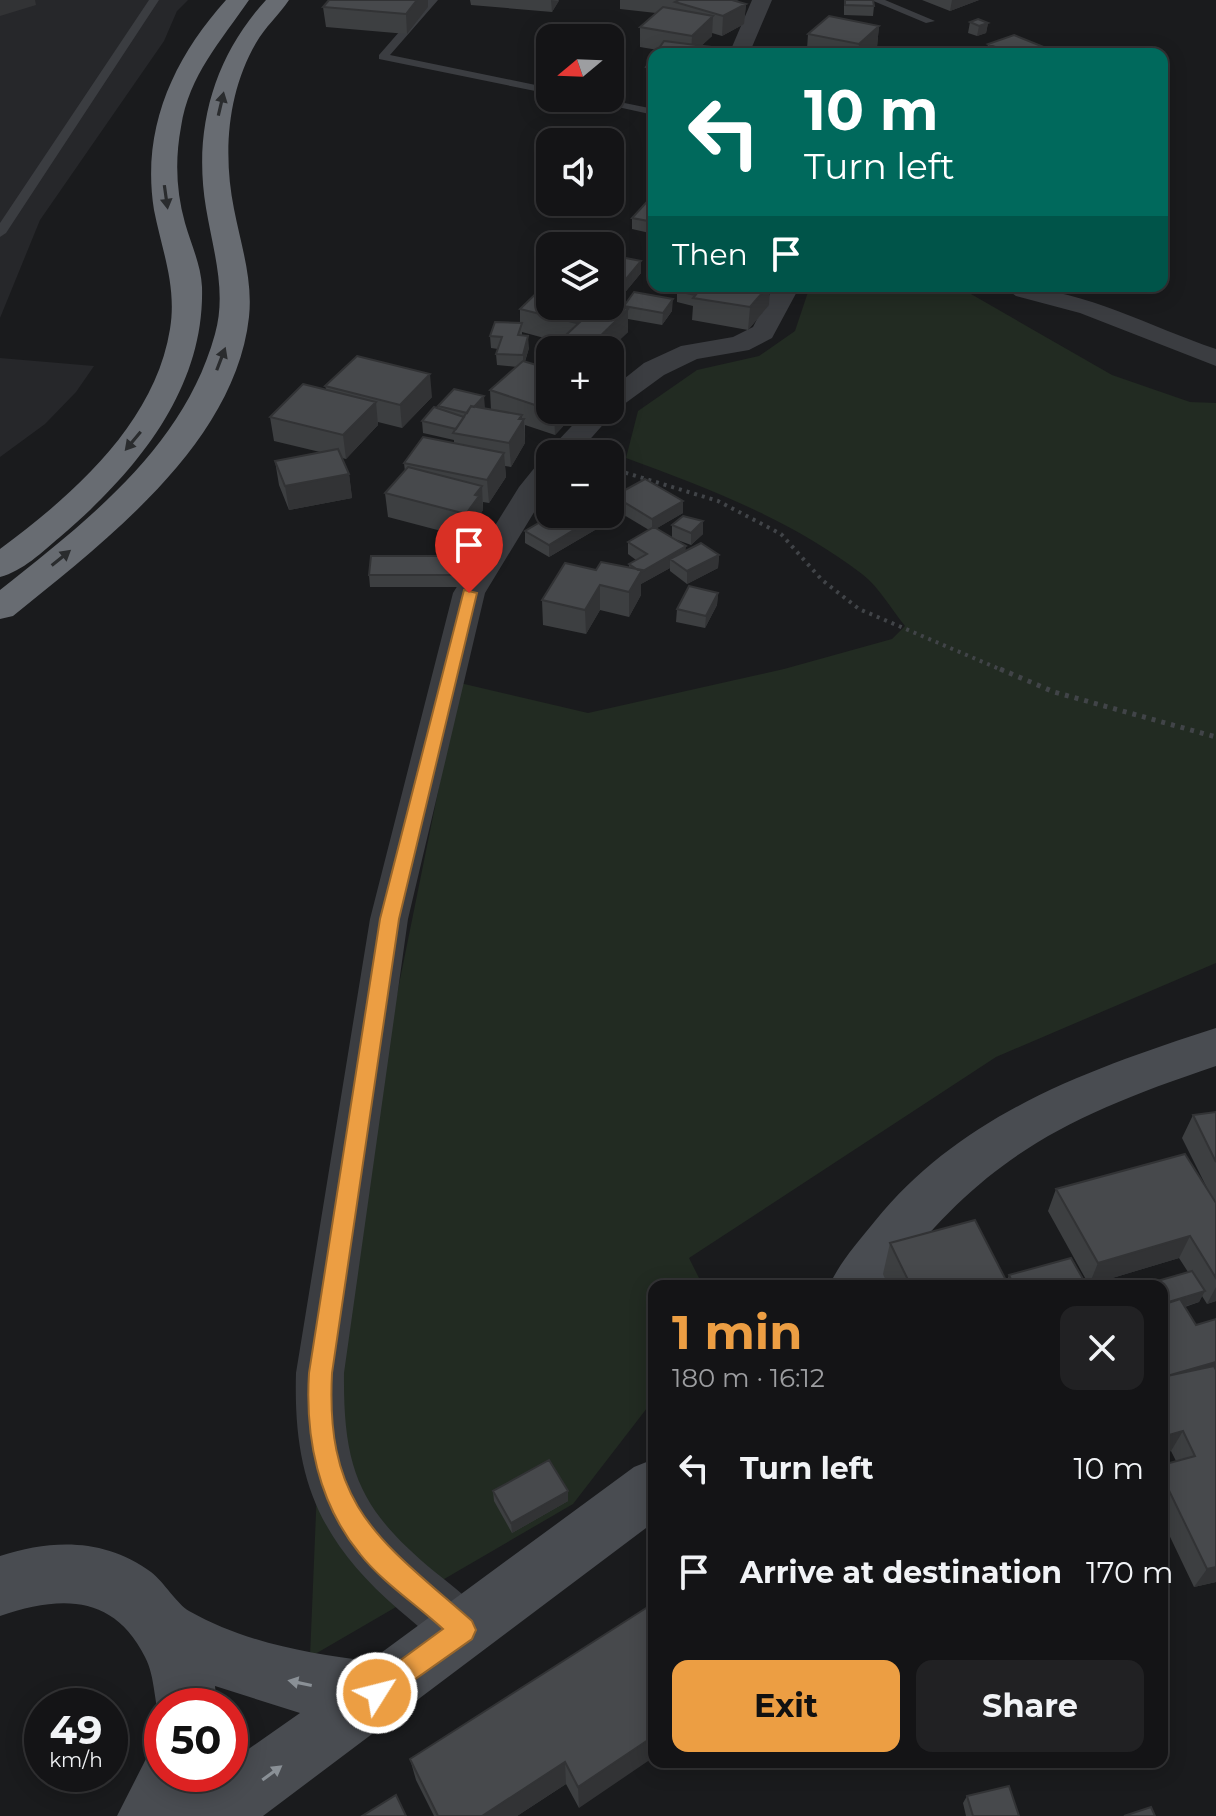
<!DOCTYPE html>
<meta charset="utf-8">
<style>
:root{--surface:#141416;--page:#212123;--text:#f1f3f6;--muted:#9d9ea1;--line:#333335;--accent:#ec9e43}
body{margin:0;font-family:Montserrat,sans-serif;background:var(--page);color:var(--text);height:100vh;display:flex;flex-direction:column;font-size:30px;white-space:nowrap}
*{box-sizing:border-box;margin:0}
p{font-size:26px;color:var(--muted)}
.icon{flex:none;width:44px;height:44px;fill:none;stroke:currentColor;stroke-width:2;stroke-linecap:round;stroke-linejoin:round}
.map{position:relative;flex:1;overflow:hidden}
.side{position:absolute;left:648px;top:1280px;width:520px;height:488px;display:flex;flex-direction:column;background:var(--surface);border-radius:16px;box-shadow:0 4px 20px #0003,0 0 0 2px var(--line)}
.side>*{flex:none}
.banner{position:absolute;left:648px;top:48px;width:520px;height:244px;border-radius:16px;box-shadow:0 4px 20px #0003,0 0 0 2px var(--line);background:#00695c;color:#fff;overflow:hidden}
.needle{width:52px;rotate:251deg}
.fabs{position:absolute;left:536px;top:24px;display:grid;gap:16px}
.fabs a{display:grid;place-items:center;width:88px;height:88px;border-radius:16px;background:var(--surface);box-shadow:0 4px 20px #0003,0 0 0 2px var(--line);font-size:40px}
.speed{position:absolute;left:24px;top:1688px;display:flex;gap:16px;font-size:40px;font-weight:700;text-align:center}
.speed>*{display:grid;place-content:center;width:104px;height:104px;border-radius:50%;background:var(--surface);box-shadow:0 4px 20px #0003,0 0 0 2px var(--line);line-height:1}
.speed small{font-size:20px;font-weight:400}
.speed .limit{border:12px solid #d22;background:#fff;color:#111}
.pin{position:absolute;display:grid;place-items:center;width:68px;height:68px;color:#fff;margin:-82px -34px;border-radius:50% 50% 50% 0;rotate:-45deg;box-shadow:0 0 8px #0007}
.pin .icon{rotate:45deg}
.me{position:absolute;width:88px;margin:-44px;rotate:54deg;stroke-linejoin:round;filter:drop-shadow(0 0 6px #0008)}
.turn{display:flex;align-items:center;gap:28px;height:168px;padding:0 24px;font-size:36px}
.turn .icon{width:104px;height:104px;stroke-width:2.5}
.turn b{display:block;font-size:56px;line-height:68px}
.then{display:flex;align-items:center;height:76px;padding:0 24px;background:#0003;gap:16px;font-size:30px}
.round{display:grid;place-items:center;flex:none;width:84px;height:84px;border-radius:16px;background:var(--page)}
.head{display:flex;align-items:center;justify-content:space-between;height:136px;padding:0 24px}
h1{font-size:48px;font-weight:700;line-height:60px;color:var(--accent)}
.primary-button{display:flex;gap:16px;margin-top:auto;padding:16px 24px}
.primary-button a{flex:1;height:92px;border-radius:16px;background:var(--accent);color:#111;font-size:32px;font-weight:700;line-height:92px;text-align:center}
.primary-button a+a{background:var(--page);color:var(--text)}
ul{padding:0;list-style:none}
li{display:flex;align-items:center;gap:24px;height:104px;padding:0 24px}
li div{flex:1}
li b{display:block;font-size:30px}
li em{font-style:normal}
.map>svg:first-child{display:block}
.built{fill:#26272a}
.green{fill:#222b22}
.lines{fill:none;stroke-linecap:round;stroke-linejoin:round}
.path-far1{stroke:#414448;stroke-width:4;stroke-dasharray:3 5;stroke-linecap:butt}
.path{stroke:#414448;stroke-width:5;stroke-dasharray:4 6;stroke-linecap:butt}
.lane{fill:#3b3d41;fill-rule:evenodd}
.street{fill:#3b3d41;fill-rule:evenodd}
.secondary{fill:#494c51;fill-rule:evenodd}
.highway{fill:#686c72;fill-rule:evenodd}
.wall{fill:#3d3f41}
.shaded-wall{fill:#323335}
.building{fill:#47494c;stroke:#323335;stroke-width:2}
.oneway{fill:#2a2c2e}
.oneway2{fill:#8a9096}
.route{fill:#ec9e43;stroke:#99672c;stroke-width:2}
</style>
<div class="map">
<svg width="1216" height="1816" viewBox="0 0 1216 1816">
<rect width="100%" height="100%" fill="#1a1b1d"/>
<!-- built -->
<path class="built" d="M0,0H188L177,11L164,41L40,220L0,318Z
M0,358L94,366L76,392L45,424L0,457Z"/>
<!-- green -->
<path class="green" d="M810,286H957L1112,375L1190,402L1216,403V963L996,1057L689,1258L703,1286H654V1399L573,1504L310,1657L319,1441L345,1251L460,683L588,713L784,669L892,639L905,626C892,610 879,587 862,574C792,520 708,488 626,458L638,411L697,370L759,356L795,331Z"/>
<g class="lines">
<!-- path-far1 -->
<path class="path-far1" d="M610,468L718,501L781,534L822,580L859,609L1004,671"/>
<!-- path -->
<path class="path" d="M1000,669L1054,692L1216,737"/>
<!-- lane -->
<path class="lane" d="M149,0H159L6,233L0,237V223Z
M427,0H438L390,55L550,88V94L379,59V55Z
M871,0H885L935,21L926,23Z
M577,98H600L654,109V115Z"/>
<!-- street -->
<path class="street" d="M752,0H772L749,54H729Z
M774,286H800L772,338L749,350L697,359L664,375L616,410L577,454H550V486L485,593L408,919L344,1373C343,1471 360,1510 435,1572C457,1590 479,1604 489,1630L482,1649L463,1656C438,1646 420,1627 399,1610C319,1541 293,1478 296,1373L370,919L453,593L519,487L540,461L550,458L547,454L551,448L587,410H610V390L644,363L681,346L733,337L753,327Z
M1002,286C1079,286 1145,325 1216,349V366L1080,313L1016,296Z"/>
<!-- secondary -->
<path class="secondary" d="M1216,1028V1066C1065,1117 984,1156 886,1286H829C840,1262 858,1242 875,1221C963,1113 1087,1070 1216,1028Z
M654,1459V1522L263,1816H117L150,1751L162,1746V1774H205L203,1780L212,1774H230V1762L300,1713L215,1686L217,1706H162V1724C153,1703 156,1678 145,1657C113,1593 59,1596 0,1616V1556C52,1539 105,1538 151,1572C164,1582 177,1604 189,1611C244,1642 308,1654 370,1661L634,1467Z"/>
<!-- highway -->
<path class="highway" d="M226,0H249C221,41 189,75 181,127C175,159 176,191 185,223C191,244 201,265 202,287C205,391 134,474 60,537C42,552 23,571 0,577V549C73,495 155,423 170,329C177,286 162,251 154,210C141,129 173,59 226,0Z
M266,0H289C279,15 265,27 256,43C227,93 223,154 234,209C241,245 253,280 249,317C235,444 104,542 13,616L0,619V590C88,520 184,447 215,334C227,292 213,250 206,208C193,131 213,58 266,0Z"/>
</g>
<!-- wall -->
<path class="wall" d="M329,0H428V7L407,34L326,27L323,7Z
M470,0H559L552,12L471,5Z
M620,0H739L736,1L746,4L744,24L722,36L712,33V36L702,45L658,50L640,47V27L656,13L620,9Z
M844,0L874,6L873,16L844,15Z
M922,0H979L950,11Z
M970,22L988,23L986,33L977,36L968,33Z
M879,26L877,47L869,54H797L807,49L808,34Z
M988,44L1061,54H986Z
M654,55V88L646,87V67Z
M654,194V234L632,229V218Z
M610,255L641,261V273L622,296L610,293Z
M677,291L769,305L748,330L692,320L693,306L677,302Z
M550,306L624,308V306L672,311L662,325L628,319V332L609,350H550L559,342L522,332V335L529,348L525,362L540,366V360L550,350V410H591L578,423L569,420L555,435L525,425V443L511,467L505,466L506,477L489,503L483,502V510L481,513V520L468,538L388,517L385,493L405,472L404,463L454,443V440L423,433L422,421L438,408V406L491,410L490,390L517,367L497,365L496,354L498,349L491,348L490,336L520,323V309Z
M325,386L432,397L402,428L378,422V425L346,459L342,458L349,474L352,498L289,510L279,485L275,461L320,452L274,441L270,417L326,389Z
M614,496L683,501V513L657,528L685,551L719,555L718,568L687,584L670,571V568L641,584V595L629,617L600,610L586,634L543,625L542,600L596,570L629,568V564L636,560L628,554V542L649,530L614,509Z
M672,525L703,534L691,545L672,538Z
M595,530L549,557L525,543V531Z
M471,568L469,587H370L369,575Z
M718,593L717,605L705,628L676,622L677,609Z
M1216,1112V1301L1207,1304L1202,1296L1199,1302L1185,1307L1216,1582L1194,1587L1162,1520V1465L1176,1461L1171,1451L1162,1454V1286L1188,1272L1179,1258L1089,1285L1048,1211L1056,1189L1207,1188L1182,1138L1193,1115Z
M890,1243L1007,1281L1009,1275L1087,1286H888L883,1274Z
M493,1491L568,1501L512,1533L494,1501Z
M654,1529V1569L647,1559L649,1532Z
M654,1603L579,1808L566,1784L517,1816H434L416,1780L410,1759Z
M967,1796L1019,1816H966L963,1803Z"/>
<!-- shaded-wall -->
<path class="shaded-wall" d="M0,0H35L36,5L0,16Z
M417,0H428V7L407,34L406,14Z
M551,0L559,1L552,12Z
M952,0H979L950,11Z
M746,4L744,24L722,36L723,16Z
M713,16L712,36L693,54H691L692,36Z
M988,23L986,33L977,36L979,26Z
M879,26L877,47L869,54H858L859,44Z
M641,261V273L622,296V284Z
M768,286H770L769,305L748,330L750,307Z
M673,299L672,311L662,325L663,313Z
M594,306H596L576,346V323Z
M628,309V332L609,350H586Z
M528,336L529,348L523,367V355Z
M430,374L432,397L402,428L400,405Z
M484,396L485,408L469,413Z
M376,402L378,425L346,459L343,435Z
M556,410H569V420L555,435L554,411Z
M578,410H591L578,423Z
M522,415V423L524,419L525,443L511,467L509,443Z
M504,453L506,477L489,503L487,480Z
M349,474L352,498L289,510L285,486Z
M482,486L483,510L481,513V520L468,538L466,514L475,495Z
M683,501V513L652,531V519Z
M595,517V530L549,557V545Z
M703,521V534L691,545V533Z
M686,546L685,559H670V568L641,584V595L629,617V592L642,570Z
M719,555L718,568L687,584V571Z
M470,556L471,568L469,587L468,575Z
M600,585V610L586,634L585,610Z
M718,593L717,605L705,628L706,616Z
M1190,1236L1179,1258L1089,1285L1098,1263Z
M1216,1287V1301L1207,1304Z
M1205,1291L1199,1302L1162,1313V1304Z
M1216,1362V1379L1167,1376Z
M1183,1431L1171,1451L1162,1454V1437Z
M568,1491V1501L512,1533L511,1523Z
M1216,1567V1582L1194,1587L1207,1569Z
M654,1736V1757L579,1808L578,1787Z
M565,1762L566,1784L517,1816H482Z"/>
<!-- building -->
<path class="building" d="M329,0H417L406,14L323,7Z
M679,0H732L746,4L723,16L675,2Z
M845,0H873L874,6L845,5Z
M663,7L713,16L692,36L640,27Z
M829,16L879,26L859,44L808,34Z
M978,19L988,23L979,26L970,22Z
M1014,35L1061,54H1011L988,44Z
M664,41L728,49L725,54H655Z
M812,47L834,54H797Z
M770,49L790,53L789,54H764Z
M654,55V68L646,67Z
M654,194V222L632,218Z
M610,255L641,261L622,284L610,281Z
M550,280V306H594L576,323L520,309Z
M682,286H703L695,295L677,291Z
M703,286H768L750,307L693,298Z
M634,292L673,299L663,313L624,306Z
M610,304L628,309L586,350H550L597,306H610Z
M495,322L522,323L518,335L528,336L523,355L496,354L502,337L490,336Z
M550,350V363L540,360Z
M357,356L430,374L400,405L325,386Z
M523,361L550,369V410L490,390Z
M303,384L376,402L343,435L270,417Z
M454,389L484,396L474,407L471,406L467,413L438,406Z
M471,406L522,415L519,419H524L509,443L453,433Z
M434,407L464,417L456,429L422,421Z
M423,437L504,453L487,480L404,463Z
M338,449L349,474L285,486L275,461Z
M408,467L482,486L475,495L479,496L466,514L385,493Z
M645,479L683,501L652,519L614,496Z
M554,514H589L595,517L549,545L525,531Z
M683,516L703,521L691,533L672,525Z
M654,527L686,546L641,572L642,570H638L629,564L647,554L628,542Z
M701,543L719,555L687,571L670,559Z
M371,556H470L468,575H369Z
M601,562L642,570L629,592L600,585L585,610L542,600L565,563L596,570Z
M689,586L718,593L706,616L677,609Z
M1216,1112V1162L1193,1115Z
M1185,1154L1216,1203V1278L1190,1236L1098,1263L1056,1189Z
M975,1220L1009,1286H911L890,1243Z
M1071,1258L1087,1286H1014L1009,1275Z
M1192,1271L1205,1291L1162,1304V1286H1140Z
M1180,1299L1196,1325L1216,1319V1362L1167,1376L1214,1366L1216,1370V1567L1207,1569L1162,1476V1465L1195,1456L1183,1431L1162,1437V1305Z
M549,1460L568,1491L511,1523L493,1491Z
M654,1529V1541L649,1532Z
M654,1603V1736L578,1787L565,1762L482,1816H438L410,1759Z
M1009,1786L1019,1816H973L967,1796Z
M396,1795L406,1816H362Z
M1151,1807L1155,1816H1124Z"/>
<!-- one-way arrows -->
<defs><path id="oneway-solid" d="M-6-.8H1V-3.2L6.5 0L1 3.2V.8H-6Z" transform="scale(2)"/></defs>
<g class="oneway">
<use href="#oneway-solid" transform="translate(221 104) rotate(-77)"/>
<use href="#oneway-solid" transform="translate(166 197) rotate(82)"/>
<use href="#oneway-solid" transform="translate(221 359) rotate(-69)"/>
<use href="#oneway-solid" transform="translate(133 441) rotate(130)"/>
<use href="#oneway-solid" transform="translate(61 558) rotate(-39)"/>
</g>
<g class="oneway2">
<use href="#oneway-solid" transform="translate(300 1683) rotate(-168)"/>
<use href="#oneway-solid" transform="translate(272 1773) rotate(-36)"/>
</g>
<!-- route -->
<path class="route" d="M464,590L477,593L399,919L332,1373C325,1508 380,1540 472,1621L476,1630L472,1639L377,1706L368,1702L364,1693L368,1684L443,1629C417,1605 382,1582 360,1554C318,1503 305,1437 309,1373L380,919Z"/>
</svg>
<div class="fabs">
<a><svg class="needle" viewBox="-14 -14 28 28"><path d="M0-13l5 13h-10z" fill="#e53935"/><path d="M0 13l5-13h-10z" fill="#9d9ea1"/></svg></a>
<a><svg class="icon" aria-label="sound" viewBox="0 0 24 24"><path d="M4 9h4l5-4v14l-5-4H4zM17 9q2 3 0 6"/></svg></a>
<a><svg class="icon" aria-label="layers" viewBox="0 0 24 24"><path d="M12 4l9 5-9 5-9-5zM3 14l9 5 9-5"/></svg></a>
<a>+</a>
<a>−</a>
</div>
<div class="speed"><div>49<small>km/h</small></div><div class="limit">50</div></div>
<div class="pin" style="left:469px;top:593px;background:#d93025"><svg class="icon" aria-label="arrive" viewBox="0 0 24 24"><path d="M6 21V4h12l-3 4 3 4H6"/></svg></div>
<svg class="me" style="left:377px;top:1693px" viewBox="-20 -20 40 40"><circle r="17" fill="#ec9e43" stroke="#fff" stroke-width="3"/><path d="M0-11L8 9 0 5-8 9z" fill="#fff"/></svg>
<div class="banner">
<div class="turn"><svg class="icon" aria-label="left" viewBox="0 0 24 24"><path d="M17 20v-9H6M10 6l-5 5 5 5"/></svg><div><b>10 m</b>Turn left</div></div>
<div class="then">Then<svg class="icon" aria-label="arrive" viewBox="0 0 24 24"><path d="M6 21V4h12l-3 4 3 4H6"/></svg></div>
</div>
<section class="side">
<div class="head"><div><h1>1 min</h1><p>180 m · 16:12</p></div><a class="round"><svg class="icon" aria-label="close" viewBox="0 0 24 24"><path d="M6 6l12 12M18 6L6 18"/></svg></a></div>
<ul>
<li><svg class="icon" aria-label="left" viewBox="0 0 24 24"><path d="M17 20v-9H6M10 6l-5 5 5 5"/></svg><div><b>Turn left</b></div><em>10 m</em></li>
<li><svg class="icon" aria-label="arrive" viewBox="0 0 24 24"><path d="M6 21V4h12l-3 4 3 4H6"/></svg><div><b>Arrive at destination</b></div><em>170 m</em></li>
</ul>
<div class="primary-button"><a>Exit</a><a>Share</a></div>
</section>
</div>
